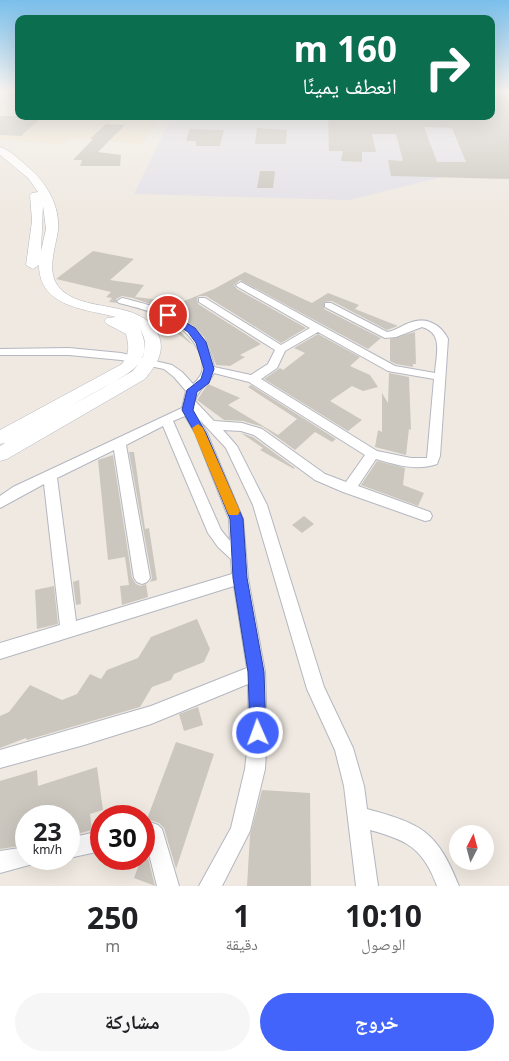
<!DOCTYPE html>
<html lang="ar">
<meta charset="utf-8">
<style>
:root{--surface:#fff;--page:#f6f6f6;--text:#202124;--muted:#757577;--accent:#4264fb}
body{margin:0;font-family:"Noto Sans","Noto Naskh Arabic",sans-serif;background:var(--page);color:var(--text);direction:rtl;height:100vh;display:flex;flex-direction:column;font-size:19px;white-space:nowrap}
*{box-sizing:border-box;margin:0}
p{font-size:16px;color:var(--muted)}
.icon{flex:none;width:28px;height:28px;fill:none;stroke:currentColor;stroke-width:2;stroke-linecap:round;stroke-linejoin:round}
.map{position:relative;height:886px;overflow:hidden;direction:ltr}
.drawer{display:flex;flex-direction:column;background:var(--surface);flex:1}
.drawer>*{flex:none}
.banner{position:absolute;left:15px;top:15px;width:480px;height:105px;border-radius:10px;box-shadow:0 5px 20px #0002;direction:rtl;background:#0b6e4f;color:#fff;overflow:hidden}
.needle{width:32px;rotate:6deg}
.controls{position:absolute;left:449px;top:825px;display:grid;gap:10px}
.controls a{display:grid;place-items:center;width:45px;height:45px;border-radius:50%;background:var(--surface);box-shadow:0 5px 20px #0002;font-size:25px}
.speed{position:absolute;left:15px;top:805px;display:flex;gap:10px;font-size:25px;font-weight:700;text-align:center}
.speed>*{display:grid;place-content:center;width:65px;height:65px;border-radius:50%;background:var(--surface);box-shadow:0 5px 20px #0002;line-height:1}
.speed small{font-size:12px;font-weight:400}
.speed .limit{border:8px solid #d22;background:#fff;color:#111}
.pin{position:absolute;display:grid;place-items:center;width:42px;height:42px;color:#fff;margin:-21px;border:2px solid #fff;border-radius:50%;box-shadow:0 1px 5px #0007}
.me{position:absolute;width:55px;margin:-28px;rotate:358deg;stroke-linejoin:round;filter:drop-shadow(0 0 4px #0008)}
.turn{display:flex;align-items:center;gap:18px;height:105px;padding:0 15px;font-size:22px}
.turn .icon{width:65px;height:65px;stroke-width:2.5}
.turn b{display:block;font-size:35px;line-height:42px}
.eta{display:flex;justify-content:space-evenly;align-items:center;height:85px;text-align:center}
.eta b{font-size:30px;font-weight:700;line-height:35px}
.primary-button{display:flex;gap:10px;margin-top:auto;padding:10px 15px}
.primary-button a{flex:1;height:58px;border-radius:30px;background:var(--accent);color:#fff;font-size:20px;font-weight:700;line-height:58px;text-align:center}
.primary-button a+a{background:var(--page);color:var(--text)}
.map>svg:first-child{display:block}
.industrial{fill:#e3e1e8}
.education{fill:#f0e6d1}
.building{fill:#cbc7bf;fill-rule:evenodd}
.lines{fill:none;stroke-linecap:round;stroke-linejoin:round}
.street-casing{stroke:#b4b7c1;stroke-width:2}
.secondary-casing{stroke:#b4b7c1;stroke-width:1}
.street{fill:#fff;fill-rule:evenodd}
.secondary{fill:#fff;fill-rule:evenodd}
.route{fill:#4264fb;stroke:#2b41a3}
.slow{fill:#f59e0b}
</style>
<div class="map">
<svg width="509" height="886" viewBox="0 0 509 886">
<rect width="100%" height="100%" fill="#efe9e1"/>
<!-- industrial -->
<path class="industrial" d="M491,91H509V178L442,177L349,200L134,194L172,116H491Z"/>
<!-- education -->
<path class="education" d="M35,116H162L141,144L69,138L62,144L0,140V120Z"/>
<!-- building -->
<path class="building" d="M491,94L505,95L509,100V179L391,176L388,160L403,161L396,134H372L376,152H362V162L341,161L343,151H329L328,116H491ZM424,127L452,128L466,162H437Z
M0,116H43L21,136L0,135Z
M106,124L125,125L98,152L121,155L120,166H80L82,160H73L93,139H90Z
M257,128L287,130L286,144H255Z
M190,129L224,130L220,146H196V141H186Z
M260,171H275L273,188H257Z
M93,251L134,259L110,280L144,285L135,297L169,301L174,305L214,289L245,272L312,303L328,293L359,305L355,309L398,326L387,330L332,301L324,302V309L381,338L368,349L240,280L234,285L237,289L306,328L281,343L206,296H199L197,298L198,304L261,344L240,355L245,357L230,366L216,365L211,351L204,337L193,326L181,317L167,310L133,298L122,296L116,299L117,303L109,302L112,298L106,297L111,292L56,279Z
M155,316L177,328L193,345L190,343Z
M415,332L416,364H413V367L396,364L390,361V339Z
M318,334L360,357L350,366L370,375L378,387L363,391L352,386L330,401L362,420L348,431L264,379L280,368L283,370L305,353L294,348Z
M389,373L409,377L411,430L409,429L406,455L375,447L378,430L382,432V393L388,403Z
M208,384L240,398L228,405L278,435L297,419L248,387L251,385L336,439L332,442L315,432L295,450L263,427L243,421L224,420L197,400Z
M241,433L253,437L295,468L294,469L260,450L263,448Z
M129,452H134L145,529L149,528L157,580L150,582L152,578Z
M113,455L132,578L136,584L141,586L146,584L148,597L122,605L120,586L129,585L125,557L108,560L98,460Z
M377,461L405,468L403,485L424,493L418,506L361,485Z
M304,516L314,524L302,533L292,525Z
M79,580L81,604L76,605L73,582Z
M54,586L58,624L37,629L35,590Z
M197,619L210,649L204,662L174,674L171,680L152,687L140,707L27,740L26,738L0,748V716L9,712L30,685L62,700L77,694L90,674L101,679L107,670L138,658L151,637Z
M198,707L203,725L184,731L179,714Z
M176,742L214,754L176,869L164,828L159,823L147,819Z
M97,767L103,810L90,814L92,830L69,836V816H26V845L0,849V781L37,770L38,786Z
M262,790L310,793L311,886H247L250,835Z
M145,846L155,886L134,878L141,859H144Z"/>
<g class="lines">
<!-- street casing -->
<g class="street-casing">
<path id="street" d="M241,282L395,366L435,373C436,355 444,333 422,327L396,337L385,338L325,307V303H331L387,332C395,331 401,326 409,323C425,316 441,324 448,339L440,456L437,464C416,471 396,465 376,459L358,486L430,512L432,516L430,520L425,521L343,492L315,480L254,435L241,431L223,430L237,446L267,505L324,687L353,748L364,786L367,809C422,824 437,831 459,886H437C423,848 407,840 370,830L378,886H356L344,786L335,750L307,689L253,505L226,448L199,419L207,433L243,519L248,578L265,672L267,733L265,769L250,831L222,886H199L231,828L245,769L249,733L248,684L151,724L84,745L0,768V750L151,706L247,668L234,586L0,659V643L60,625L44,484L0,508V496L13,487L182,408L186,391L174,377L164,369L121,360L69,355H0V349L69,348L121,353L172,365L182,372L193,384C202,376 205,369 201,357C189,321 152,311 119,303L117,301L122,298C161,307 207,321 214,367L251,375L268,364L275,350L199,302V298H205L281,345L310,328L238,287L236,285ZM318,332L388,371L434,379L427,458H411L377,451L261,379L277,368L285,351ZM214,373L249,382L365,455L346,482L325,474L262,429L242,423L214,421L195,401C198,389 208,385 214,373ZM185,416L195,433L229,519L230,541L221,530L173,421ZM163,426L208,533L218,547L231,559L232,574L76,621L57,478L114,450L134,578L137,582L142,584L147,582L150,578L126,445Z
M144,820L158,825L162,829L179,886H157L146,842L144,840Z
M101,831V851L69,858V838Z
M26,847V859H36L33,864L0,873V851Z"/>
</g>
<!-- secondary casing -->
<g class="secondary-casing">
<path id="secondary" d="M0,147C10,150 20,160 28,167C46,182 60,205 58,230C56,247 46,270 58,286C80,315 140,297 158,334C166,352 156,365 145,379L7,459L0,461V446L5,443L0,444V430L122,364C130,354 129,345 126,334L107,324L104,321L107,318L116,317C85,309 39,307 39,265L33,269L26,265L32,221L30,195L32,193L38,192L28,178L0,155ZM43,206L46,229L41,251ZM140,329C150,345 144,358 133,371L70,406C83,399 96,392 108,385C131,372 155,361 140,329Z"/>
</g>
<!-- street -->
<use href="#street" class="street"/>
<!-- secondary -->
<use href="#secondary" class="secondary"/>
</g>
<!-- sky -->
<linearGradient id="sky" x2="0" y2="1"><stop stop-color="#7abfeb"/><stop offset="0.42" stop-color="#f8f5f2"/><stop offset="1" stop-color="#f8f5f2" stop-opacity="0"/></linearGradient>
<rect width="509" height="215" fill="url(#sky)"/>
<!-- route -->
<path class="route" d="M168,312L195,328L206,342L214,369L209,383L197,392L193,410L206,433L243,519L247,578L264,672L266,733L264,739L258,741L252,739L250,733L248,672L233,578L230,519L195,433L182,410L187,390L201,379L204,369L196,343L188,332L165,317V313Z"/>
<!-- slow -->
<path class="slow" d="M198,424L203,428L240,511L238,515H229L227,511L192,428Z"/>
</svg>
<div class="controls">
<a><svg class="needle" viewBox="-14 -14 28 28"><path d="M0-13l5 13h-10z" fill="#e53935"/><path d="M0 13l5-13h-10z" fill="#757577"/></svg></a>
</div>
<div class="speed"><div>23<small>km/h</small></div><div class="limit">30</div></div>
<div class="pin" style="left:168px;top:315px;background:#d93025"><svg class="icon" aria-label="arrive" viewBox="0 0 24 24"><path d="M6 21V4h12l-3 4 3 4H6"/></svg></div>
<svg class="me" style="left:258px;top:733px" viewBox="-20 -20 40 40"><circle r="17" fill="#4264fb" stroke="#fff" stroke-width="3"/><path d="M0-11L8 9 0 5-8 9z" fill="#fff"/></svg>
<div class="banner">
<div class="turn"><svg class="icon" aria-label="right" viewBox="0 0 24 24"><path d="M7 20v-9h11M14 6l5 5-5 5"/></svg><div><b>160 m</b>انعطف يمينًا</div></div>
</div>
</div>
<section class="drawer">
<div class="eta">
<div><b>10:10</b><p>الوصول</p></div>
<div><b>1</b><p>دقيقة</p></div>
<div><b>250</b><p>m</p></div>
</div>
<div class="primary-button"><a>خروج</a><a>مشاركة</a></div>
</section>
